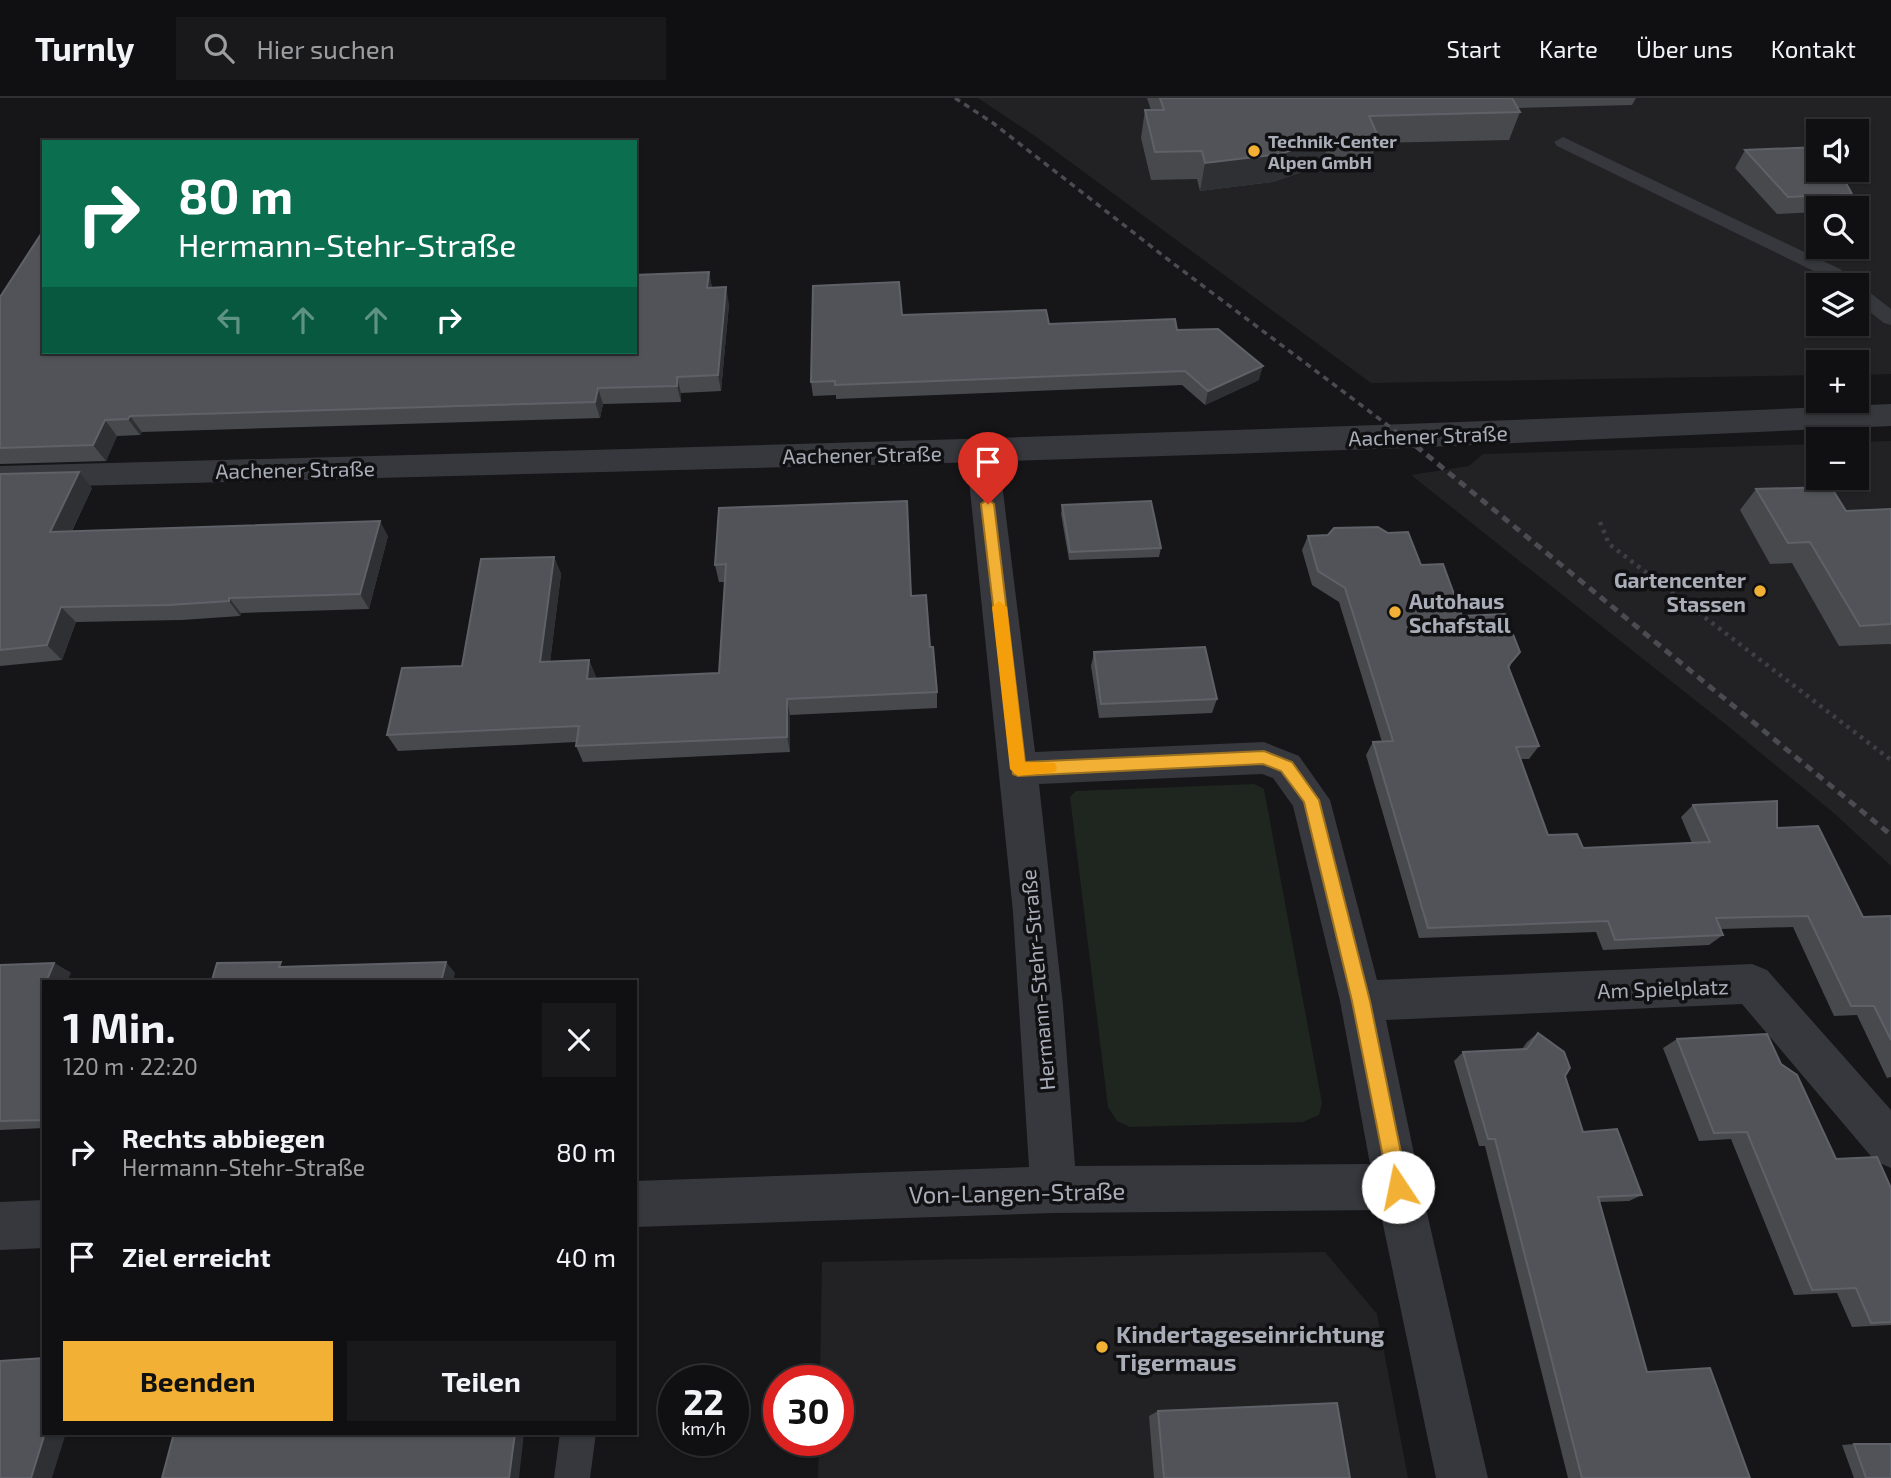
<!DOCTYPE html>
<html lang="de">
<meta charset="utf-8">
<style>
:root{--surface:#101012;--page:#19191b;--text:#f1f3f6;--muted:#9c9d9f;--line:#303032;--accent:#f2b134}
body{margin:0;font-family:"Exo 2",sans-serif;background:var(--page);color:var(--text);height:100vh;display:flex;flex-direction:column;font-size:26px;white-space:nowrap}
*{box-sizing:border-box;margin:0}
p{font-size:23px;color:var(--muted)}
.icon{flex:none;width:38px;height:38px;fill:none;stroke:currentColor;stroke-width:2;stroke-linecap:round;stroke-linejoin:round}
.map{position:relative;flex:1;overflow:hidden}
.sheet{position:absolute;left:42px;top:882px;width:595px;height:455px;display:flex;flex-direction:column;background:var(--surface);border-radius:0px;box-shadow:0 2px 5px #0004,0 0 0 2px var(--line)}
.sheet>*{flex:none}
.guide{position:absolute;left:42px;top:42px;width:595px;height:214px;border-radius:0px;box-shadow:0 2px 5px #0004,0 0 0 2px var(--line);background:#0b6e4f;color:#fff;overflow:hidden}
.tools{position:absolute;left:1806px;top:21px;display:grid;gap:14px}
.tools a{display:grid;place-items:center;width:63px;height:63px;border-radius:0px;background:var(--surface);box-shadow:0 2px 5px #0004,0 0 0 2px var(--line);font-size:35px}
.speed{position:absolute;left:658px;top:1267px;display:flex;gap:14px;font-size:35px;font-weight:700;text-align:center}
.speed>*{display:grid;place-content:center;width:91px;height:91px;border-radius:50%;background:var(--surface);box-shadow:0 2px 5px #0004,0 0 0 2px var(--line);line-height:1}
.speed small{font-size:18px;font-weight:400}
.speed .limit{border:10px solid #d22;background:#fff;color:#111}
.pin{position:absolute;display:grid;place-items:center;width:60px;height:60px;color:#fff;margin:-72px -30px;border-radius:50% 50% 50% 0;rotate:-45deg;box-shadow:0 0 7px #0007}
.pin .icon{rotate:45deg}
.me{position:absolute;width:77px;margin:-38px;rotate:349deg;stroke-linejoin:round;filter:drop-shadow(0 0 5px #0008)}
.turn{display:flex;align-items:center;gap:24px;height:147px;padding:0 21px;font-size:32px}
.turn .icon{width:91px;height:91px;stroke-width:2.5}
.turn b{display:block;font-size:49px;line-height:60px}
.lanes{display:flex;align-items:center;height:66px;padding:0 21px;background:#0003;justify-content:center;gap:35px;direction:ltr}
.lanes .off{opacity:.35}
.round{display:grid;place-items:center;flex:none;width:74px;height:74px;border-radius:0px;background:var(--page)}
.overview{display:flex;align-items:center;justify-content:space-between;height:119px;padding:0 21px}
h1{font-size:42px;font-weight:700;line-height:52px}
.cta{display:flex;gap:14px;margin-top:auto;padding:14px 21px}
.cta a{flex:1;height:80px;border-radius:0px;background:var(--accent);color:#111;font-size:28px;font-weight:700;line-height:80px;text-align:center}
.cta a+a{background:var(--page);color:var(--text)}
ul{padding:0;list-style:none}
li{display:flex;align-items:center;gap:21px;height:105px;padding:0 21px}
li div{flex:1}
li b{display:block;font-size:26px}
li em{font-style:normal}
header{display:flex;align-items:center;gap:42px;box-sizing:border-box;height:98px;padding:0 35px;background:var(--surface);border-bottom:2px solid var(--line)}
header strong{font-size:33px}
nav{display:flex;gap:38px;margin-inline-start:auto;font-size:24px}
.search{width:490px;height:63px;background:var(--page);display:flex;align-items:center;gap:18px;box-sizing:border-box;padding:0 24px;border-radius:0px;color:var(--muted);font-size:26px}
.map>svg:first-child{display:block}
.built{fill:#222225;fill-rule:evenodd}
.green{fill:#1e261f}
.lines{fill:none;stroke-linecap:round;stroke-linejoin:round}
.path{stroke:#3d3f44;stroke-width:4.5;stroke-dasharray:3.5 5;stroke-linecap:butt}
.service{fill:#37383d;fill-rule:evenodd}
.minor{fill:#37383d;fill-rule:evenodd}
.tertiary{fill:#37383d;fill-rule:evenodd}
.rail-far1{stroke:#4a4c52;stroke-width:3.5;stroke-dasharray:6 5;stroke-linecap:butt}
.rail{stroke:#4a4c52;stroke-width:5;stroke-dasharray:8 6;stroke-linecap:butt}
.wall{fill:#47494d}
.shaded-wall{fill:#2f3033}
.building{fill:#525359;stroke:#5f6168;stroke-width:2}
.route{fill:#f2b134;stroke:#9d7322;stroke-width:2}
.slow{fill:#f59e0b}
.poi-dot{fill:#f2b134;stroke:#111113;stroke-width:2.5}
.labels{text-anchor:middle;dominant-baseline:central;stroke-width:7;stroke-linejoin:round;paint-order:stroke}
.far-poi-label{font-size:18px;font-weight:bold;fill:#a8adb8;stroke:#111113;text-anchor:start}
.street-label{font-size:21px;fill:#a8adb8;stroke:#111113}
.poi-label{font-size:21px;font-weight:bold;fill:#a8adb8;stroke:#111113;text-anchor:end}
.near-street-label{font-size:24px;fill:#a8adb8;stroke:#111113}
.near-poi-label{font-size:24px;font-weight:bold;fill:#a8adb8;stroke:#111113;text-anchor:start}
</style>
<header>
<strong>Turnly</strong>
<div class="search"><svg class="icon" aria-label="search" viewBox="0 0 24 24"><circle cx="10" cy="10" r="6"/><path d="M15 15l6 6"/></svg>Hier suchen</div>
<nav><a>Start</a><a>Karte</a><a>Über uns</a><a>Kontakt</a></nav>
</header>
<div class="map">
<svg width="1891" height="1380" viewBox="0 0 1891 1380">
<rect width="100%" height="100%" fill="#161618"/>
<!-- built -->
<path class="built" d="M978,0H1891V276L1857,277V264H1818V277L1371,285L1035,38ZM1818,33H1857V72H1818ZM1818,110H1857V149H1818ZM1818,187H1857V226H1818Z
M1891,343V768L1835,716L1729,629L1411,377L1469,368L1483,356L1818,346V380H1857V344Z
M1325,1154L1377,1216L1408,1380H818L819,1342H838V1283H820L822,1164Z"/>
<!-- green -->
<path class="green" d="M1254,686L1264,691L1322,1005L1319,1017L1303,1024L1130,1029L1117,1023L1108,1009L1070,699L1076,693Z"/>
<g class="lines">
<!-- path -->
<path class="path" d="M1600,424L1609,446L1891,662"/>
<!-- service -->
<path class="service" d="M1563,39L1840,171L1858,187L1857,188L1864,190L1891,211V227L1884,225L1857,204V187H1836L1826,179L1557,48L1554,44Z
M560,1335H596L590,1380H554Z"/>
<!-- minor -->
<path class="minor" d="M982,342L993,345L998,353L1035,654L1264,644L1299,658L1330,702L1377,882L1752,866L1767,872L1891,1012V1070L1875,1063L1742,906L1386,922L1421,1089L1488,1380H1436L1380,1112L1053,1115L635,1129V1083L1029,1069L1013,814L966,353L971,345ZM1262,676L1273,680L1293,708L1340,903L1370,1066L1075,1068L1063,907L1039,686Z
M44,1102V1150L0,1152V1104Z"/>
<!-- tertiary -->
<path class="tertiary" d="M1891,306V328L1405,350L982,364L0,390V368C631,351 1261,335 1891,306Z"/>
<!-- rail-far1 -->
<path class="rail-far1" d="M955,0L993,25L1170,163L1418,350"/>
<!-- rail -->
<path class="rail" d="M1416,348L1891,737"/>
</g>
<!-- wall -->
<path class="wall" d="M1147,0H1636L1632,7L1518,10L1520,14L1509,42L1376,45L1370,66L1322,67L1273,84L1200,93L1197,81L1151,82L1141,40L1145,12H1151Z
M1745,52L1852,96L1843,110H1818V114L1777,116L1735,70Z
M709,174L712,190L729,206L721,293L681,295V304L603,306L600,320L142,334L140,337L117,338L106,363L0,366V199L44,254H635Z
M902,217L1049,226L1177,232L1259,282L1205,307L1182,287L836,301V297L813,298L811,284Z
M0,376L92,390L72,433L388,438L369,511L241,515L240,518L182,522L76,524L62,562L0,568Z
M1756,391L1846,413L1891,411V547L1890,546L1839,548L1792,465L1770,466L1740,412Z
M1062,407L1161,450L1159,459L1069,462L1061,416Z
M719,410L911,498L930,549L937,594V610L790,617V654L583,664L576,648V644L398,653L387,637L462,568L554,459L561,476L550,564L589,562L596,579L595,581L719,575L725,484H719L715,467Z
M1308,438L1421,467L1462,518L1511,567L1509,571L1539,648L1529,661H1521L1548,737L1583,750L1692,745L1681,719L1693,707L1777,730L1863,819L1891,818V979L1887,980L1857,917L1834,918L1793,829L1721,831L1723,837L1709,847L1603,852L1596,834L1419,840L1366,657L1373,644H1382L1339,504L1312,487L1302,452Z
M1094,554L1217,601L1212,615L1099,620L1091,568Z
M54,865L71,875L44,884V1030L0,1032V867Z
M1538,935L1565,978L1583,1034L1642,1097L1629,1103L1600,1104L1647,1274L1750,1380H1568L1485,1048H1479L1454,963L1463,954L1522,951L1527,944Z
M1677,941L1781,966L1836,1061L1891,1090V1227L1852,1229L1837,1195L1794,1197L1731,1041L1699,1043L1663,950Z
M1158,1313L1350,1380H1154L1149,1318Z
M1854,1346L1891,1380H1854L1842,1347Z"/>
<!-- shaded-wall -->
<path class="shaded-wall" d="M1330,39L1322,67L1273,84L1200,93L1205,65Z
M709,174L712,191L707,190Z
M726,189L729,206L721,293L718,277Z
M1263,268L1259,282L1205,307L1208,293Z
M677,279L681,295V304L677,288Z
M598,290L603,306L600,320L595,304Z
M130,318L142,334L140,337L128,321Z
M105,322L117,338L106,363L93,347Z
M79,374L92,390L64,449L50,434Z
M380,423L388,438L369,511L360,496Z
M554,459L561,476L548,581L540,564Z
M229,500L241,515L240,518L229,503Z
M61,509L76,524L62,562L47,547Z
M589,562L596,579L593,598L587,581Z
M787,601L790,617V654L787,639Z
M446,864L455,875L453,884H441Z
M54,865L71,875L67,884H46Z
M45,1335H66L52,1380H31Z
M515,1335H524L519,1380H509Z"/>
<!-- building -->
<path class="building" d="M1160,0H1512L1520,14L1369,18L1378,38L1330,39L1280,56L1205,65L1202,53L1155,54L1145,12H1164Z
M1818,49V72H1839L1852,96L1788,99L1745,52Z
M41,136H44V254H635V177L709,174L707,190L726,189L718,277L677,279V288L598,290L595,304L130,318L128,321L105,322L93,347L0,350V199Z
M899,184L902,217L1046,212L1049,226L1175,221L1177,232L1218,231L1263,268L1208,293L1185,273L835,287V283L811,284L813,188Z
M79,374L50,434L380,423L360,496L229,500V503L169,507L61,509L47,547L0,552V376Z
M1831,389L1846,413L1891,411V526L1860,528L1810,444L1788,445L1756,391Z
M907,403L911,498L926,497L930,549H933L937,594L787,601V639L576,648L579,628L387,637L402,570L462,568L481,461L554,459L540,564L589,562L587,581L719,575L726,466L715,467L719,410Z
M1151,403L1161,450L1070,454L1062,407Z
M1378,429L1388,435L1408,434L1421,467L1443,466L1462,518L1505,516L1520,554L1508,568L1539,648L1516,649L1548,737L1577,736L1583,750L1710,744L1693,707L1777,703V730L1818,728L1863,819L1891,818V942L1874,908H1851L1808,818L1716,820L1723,837L1615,842L1608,823L1428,830L1373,644L1393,643L1345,490L1318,473L1308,438L1328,437L1334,430Z
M1205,549L1217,601L1101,606L1094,554Z
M281,864L279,869L446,864L441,884H153L212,882L217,865Z
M54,865L46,884H44V1022L0,1023V867Z
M1538,935L1564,954L1570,970L1565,978L1583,1034L1617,1031L1642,1097L1598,1099L1647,1274L1710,1270L1750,1380H1582L1495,1041H1488L1463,954L1527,951Z
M1767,936L1781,966L1797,977L1836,1061L1877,1059L1891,1090V1224L1871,1225L1856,1190L1812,1192L1747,1034L1714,1035L1677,941Z
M44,1260V1335H45L31,1380H0V1263Z
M1337,1305L1350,1380H1164L1158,1313Z
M174,1335H515L509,1380H162Z
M1854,1346H1891V1380H1866Z"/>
<!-- route -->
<path class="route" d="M988,401L994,406L1025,664L1264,653L1292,664L1319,702L1370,903L1408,1089L1405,1096L1398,1099L1391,1096L1389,1089L1352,903L1304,704L1281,673L1263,666L1018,678L1013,676L981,406Z"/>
<!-- slow -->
<path class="slow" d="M999,503L1007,509L1025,664L1055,665L1057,670L1055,674L1018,678L1010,671L992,509Z"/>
<!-- markers -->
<g class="poi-dot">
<circle cx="1254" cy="53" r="7"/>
<circle cx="1760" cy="493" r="7"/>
<circle cx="1395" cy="514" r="7"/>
<circle cx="1102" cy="1249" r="7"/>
</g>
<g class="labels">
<!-- far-poi labels -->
<g class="far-poi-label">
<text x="1268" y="43">Technik-Center<tspan x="1268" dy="21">Alpen GmbH</tspan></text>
</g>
<!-- street labels -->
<g class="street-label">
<text transform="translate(1428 337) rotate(-2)">Aachener Straße</text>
<text transform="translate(862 356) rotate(-1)">Aachener Straße</text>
<text transform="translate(295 371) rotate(-1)">Aachener Straße</text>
<text transform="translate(1037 882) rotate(-95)">Hermann-Stehr-Straße</text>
<text transform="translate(1663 890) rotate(-2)">Am Spielplatz</text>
</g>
<!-- poi labels -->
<g class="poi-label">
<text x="1746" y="481">Gartencenter<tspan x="1746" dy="24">Stassen</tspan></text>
<text x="1409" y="502" text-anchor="start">Autohaus<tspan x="1409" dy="24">Schafstall</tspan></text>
</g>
<!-- near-street labels -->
<g class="near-street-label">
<text transform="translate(1017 1094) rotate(-1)">Von-Langen-Straße</text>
</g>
<!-- near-poi labels -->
<g class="near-poi-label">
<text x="1116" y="1235">Kindertageseinrichtung<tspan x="1116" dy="28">Tigermaus</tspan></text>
</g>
</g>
</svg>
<div class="tools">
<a><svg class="icon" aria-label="sound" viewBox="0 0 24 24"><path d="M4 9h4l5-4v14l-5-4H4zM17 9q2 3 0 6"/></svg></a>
<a><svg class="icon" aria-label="search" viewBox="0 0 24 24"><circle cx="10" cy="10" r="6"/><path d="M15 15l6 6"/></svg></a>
<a><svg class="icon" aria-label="layers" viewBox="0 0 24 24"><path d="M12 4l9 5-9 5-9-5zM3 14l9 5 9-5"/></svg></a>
<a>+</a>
<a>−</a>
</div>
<div class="speed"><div>22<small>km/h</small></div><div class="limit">30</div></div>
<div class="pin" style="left:988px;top:406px;background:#d93025"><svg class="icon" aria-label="arrive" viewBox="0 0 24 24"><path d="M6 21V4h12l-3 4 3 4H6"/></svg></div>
<svg class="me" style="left:1398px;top:1089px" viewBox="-20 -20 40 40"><circle r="19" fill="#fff"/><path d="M0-13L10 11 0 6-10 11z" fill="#f2b134"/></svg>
<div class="guide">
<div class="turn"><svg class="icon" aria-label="right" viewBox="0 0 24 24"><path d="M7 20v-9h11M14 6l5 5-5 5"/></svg><div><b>80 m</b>Hermann-Stehr-Straße</div></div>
<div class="lanes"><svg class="icon off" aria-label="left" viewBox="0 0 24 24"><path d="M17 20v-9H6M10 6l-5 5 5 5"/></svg><svg class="icon off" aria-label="ahead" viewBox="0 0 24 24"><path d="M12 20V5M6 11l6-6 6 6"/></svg><svg class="icon off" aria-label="ahead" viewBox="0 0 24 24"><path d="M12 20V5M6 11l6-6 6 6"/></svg><svg class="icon" aria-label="right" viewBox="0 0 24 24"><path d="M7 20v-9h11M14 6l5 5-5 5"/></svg></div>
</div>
<section class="sheet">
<div class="overview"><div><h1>1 Min.</h1><p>120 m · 22:20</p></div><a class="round"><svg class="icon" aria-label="close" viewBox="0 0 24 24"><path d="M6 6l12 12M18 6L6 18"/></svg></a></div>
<ul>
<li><svg class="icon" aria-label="right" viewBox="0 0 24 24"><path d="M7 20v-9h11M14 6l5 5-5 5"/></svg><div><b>Rechts abbiegen</b><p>Hermann-Stehr-Straße</p></div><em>80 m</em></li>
<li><svg class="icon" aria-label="arrive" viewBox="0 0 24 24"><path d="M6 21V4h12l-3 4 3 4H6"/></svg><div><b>Ziel erreicht</b></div><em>40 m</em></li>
</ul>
<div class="cta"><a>Beenden</a><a>Teilen</a></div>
</section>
</div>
